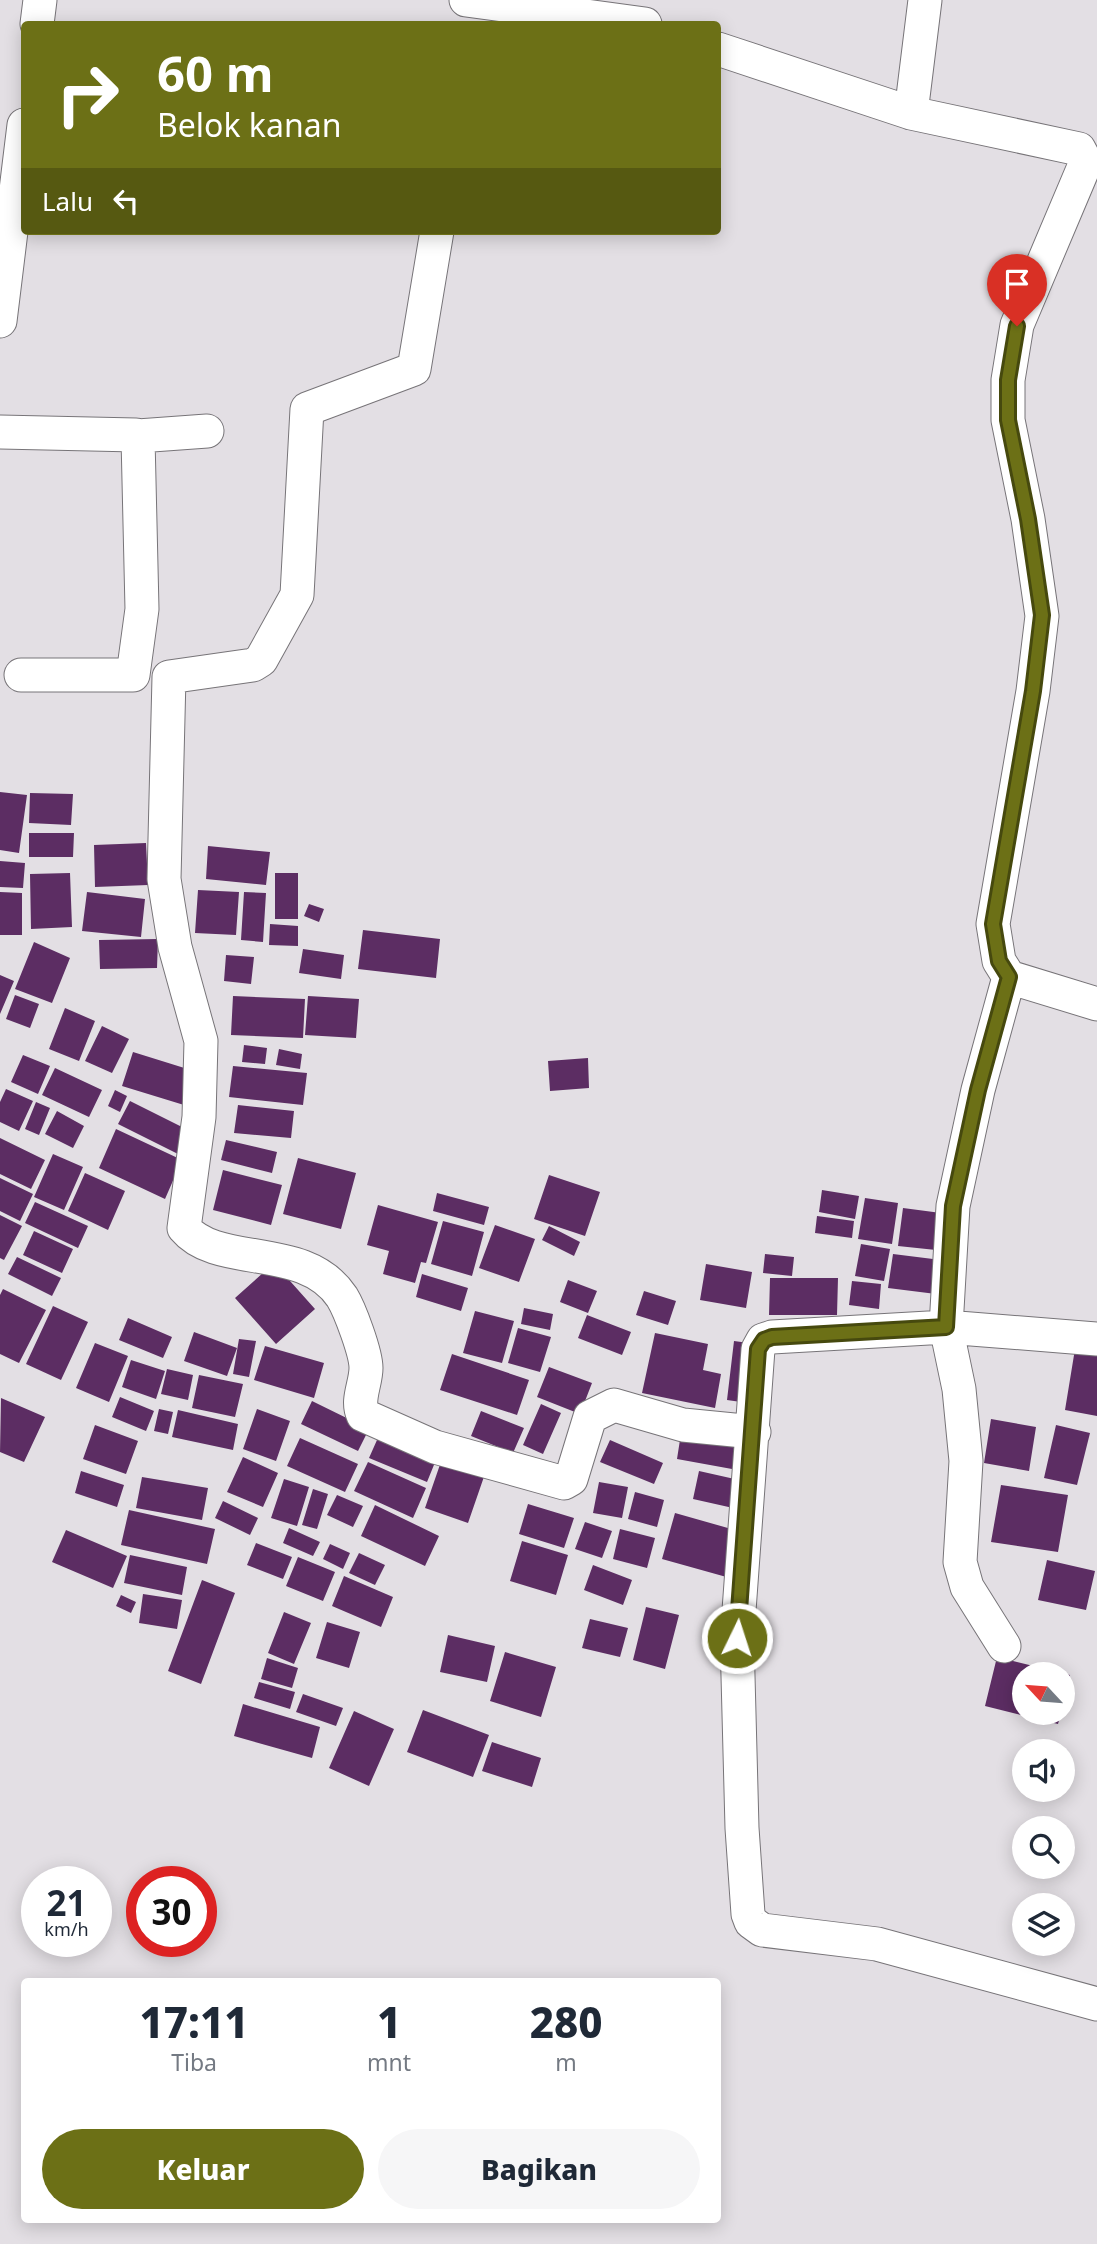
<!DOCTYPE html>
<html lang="id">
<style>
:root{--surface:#fff;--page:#f6f6f7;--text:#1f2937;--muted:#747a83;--accent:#6c7016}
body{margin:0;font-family:"Noto Sans",sans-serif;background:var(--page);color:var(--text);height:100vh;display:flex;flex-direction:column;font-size:26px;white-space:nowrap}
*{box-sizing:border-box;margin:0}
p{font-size:23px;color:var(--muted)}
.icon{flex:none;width:38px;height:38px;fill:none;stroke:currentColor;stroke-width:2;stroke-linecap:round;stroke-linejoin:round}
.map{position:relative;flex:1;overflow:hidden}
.details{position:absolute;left:21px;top:1978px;width:700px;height:245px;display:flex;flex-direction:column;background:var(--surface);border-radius:7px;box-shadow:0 4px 18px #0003}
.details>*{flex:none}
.guide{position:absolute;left:21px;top:21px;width:700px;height:214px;border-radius:7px;box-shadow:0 4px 18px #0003;background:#6c7016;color:#fff;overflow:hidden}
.needle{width:46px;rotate:296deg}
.buttons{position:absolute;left:1012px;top:1662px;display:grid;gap:14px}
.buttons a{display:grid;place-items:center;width:63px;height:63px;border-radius:50%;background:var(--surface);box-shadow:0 4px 18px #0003;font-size:35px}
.speed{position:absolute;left:21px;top:1866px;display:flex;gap:14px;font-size:35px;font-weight:700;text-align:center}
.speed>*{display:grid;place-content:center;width:91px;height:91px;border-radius:50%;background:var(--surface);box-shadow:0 4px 18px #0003;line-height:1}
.speed small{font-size:18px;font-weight:400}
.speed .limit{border:10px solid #d22;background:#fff;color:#111}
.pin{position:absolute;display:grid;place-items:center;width:60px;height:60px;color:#fff;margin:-72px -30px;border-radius:50% 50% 50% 0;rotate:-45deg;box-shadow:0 0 7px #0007}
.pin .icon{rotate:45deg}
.me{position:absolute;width:77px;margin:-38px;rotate:4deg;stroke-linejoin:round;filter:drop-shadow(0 0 5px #0008)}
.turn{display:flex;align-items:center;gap:24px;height:147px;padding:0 21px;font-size:32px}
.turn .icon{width:91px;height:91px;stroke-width:2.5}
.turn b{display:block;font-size:49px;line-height:60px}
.then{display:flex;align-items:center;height:66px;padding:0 21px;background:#0003;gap:14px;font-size:26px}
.eta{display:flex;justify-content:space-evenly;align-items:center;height:119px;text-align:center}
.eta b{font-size:42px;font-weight:800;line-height:49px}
.cta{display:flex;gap:14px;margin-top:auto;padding:14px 21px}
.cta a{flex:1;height:80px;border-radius:42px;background:var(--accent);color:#fff;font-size:28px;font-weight:800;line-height:80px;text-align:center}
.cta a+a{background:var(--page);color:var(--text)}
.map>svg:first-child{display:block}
.building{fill:#5c2d63}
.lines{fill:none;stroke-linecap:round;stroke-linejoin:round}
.street-casing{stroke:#777478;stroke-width:35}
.street{stroke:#fff;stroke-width:33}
.route-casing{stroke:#46490e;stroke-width:18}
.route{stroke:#6c7016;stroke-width:12}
</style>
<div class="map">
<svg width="1097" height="2244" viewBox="0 0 1097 2244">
<rect width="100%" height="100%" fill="#e3dfe4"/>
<!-- building -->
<path class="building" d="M0,792L27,795L19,853L0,850Z
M30,793L73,794L71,825L29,823Z
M29,833H74L73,857H29Z
M146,843L148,885L95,887L94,845Z
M208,846L270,852L266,885L206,879Z
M0,861L25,863L23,888L0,887Z
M70,873L72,927L31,929L30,874Z
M275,873H298V919H275Z
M198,890L239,892L236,935L195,933Z
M0,892L22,893V935H0Z
M87,892L145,899L141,937L82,931Z
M244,892L266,893L263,942L241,940Z
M309,904L324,909L319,922L304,916Z
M270,924L298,926V946L269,945Z
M363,930L440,939L436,978L358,969Z
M158,939L157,968L100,969L99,940Z
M34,942L70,958L52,1003L15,989Z
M303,949L344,955L341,979L299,973Z
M226,955L254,957L251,984L224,981Z
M0,975L14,981L0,1014Z
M15,995L39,1004L30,1028L6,1019Z
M233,996L305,999L303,1038L231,1035Z
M308,996L359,999L356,1038L305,1035Z
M65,1008L95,1021L79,1061L49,1049Z
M102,1026L129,1039L112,1073L85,1061Z
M244,1045L267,1048L265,1064L242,1062Z
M279,1049L302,1054L300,1069L276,1065Z
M133,1052L194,1071L184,1105L122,1086Z
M23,1055L50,1066L38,1094L11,1082Z
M588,1058L589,1088L550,1091L548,1061Z
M233,1066L307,1073L303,1105L229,1097Z
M55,1068L102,1090L89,1117L42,1095Z
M6,1089L33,1101L19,1131L0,1122V1102Z
M115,1090L127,1096L120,1112L108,1106Z
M130,1101L194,1133L182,1156L118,1124Z
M36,1102L50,1108L39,1135L25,1129Z
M238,1105L294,1111L291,1138L234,1133Z
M57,1111L84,1126L73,1148L45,1134Z
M116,1129L182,1160L165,1199L99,1168Z
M0,1138L45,1160L31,1189L0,1174Z
M226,1140L277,1152L272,1173L221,1160Z
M53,1154L83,1167L64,1210L34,1197Z
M298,1158L356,1173L341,1229L283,1214Z
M223,1170L282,1185L271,1225L213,1210Z
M85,1173L125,1191L108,1230L68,1211Z
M549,1175L600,1192L585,1236L534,1219Z
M0,1178L33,1194L20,1221L0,1211Z
M822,1190L859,1196L855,1219L819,1212Z
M437,1193L489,1207L484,1225L433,1211Z
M865,1198L898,1203L892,1244L858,1239Z
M35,1202L88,1226L78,1248L25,1223Z
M378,1205L438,1222L426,1263L421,1262L415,1283L383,1274L389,1251L367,1245Z
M903,1208L941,1213L936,1250L898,1246Z
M0,1215L22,1226L4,1260L0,1258Z
M817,1216L854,1221L852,1238L815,1233Z
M443,1221L484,1232L472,1276L431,1264Z
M495,1225L535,1239L519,1282L479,1268Z
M549,1226L580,1242L574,1256L542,1240Z
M34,1231L73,1249L62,1273L23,1255Z
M861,1244L890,1249L884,1281L855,1276Z
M765,1254L794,1257L792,1276L763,1273Z
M893,1254L941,1260L936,1294L888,1288Z
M17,1257L61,1278L52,1296L8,1274Z
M274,1263L315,1309L276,1344L235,1298Z
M706,1264L752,1272L746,1308L700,1300Z
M422,1274L468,1288L461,1311L416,1297Z
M770,1278H838L837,1315H769Z
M568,1280L597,1291L588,1313L560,1302Z
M852,1281L881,1284L879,1309L849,1305Z
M3,1289L46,1310L19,1363L0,1354V1295Z
M644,1291L676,1301L668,1325L636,1315Z
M53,1306L88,1322L61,1380L26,1364Z
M524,1308L553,1314L550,1330L521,1324Z
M475,1311L514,1321L502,1363L463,1353Z
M587,1315L631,1332L622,1355L578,1338Z
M128,1318L172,1337L163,1358L119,1340Z
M518,1328L551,1337L540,1372L508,1363Z
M194,1332L237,1348L227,1376L184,1361Z
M655,1333L708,1344L703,1370L721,1374L715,1408L642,1393Z
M239,1339L256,1341L249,1377L233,1374Z
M734,1341L756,1344L748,1403L727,1400Z
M95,1343L128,1356L109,1402L76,1388Z
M265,1346L324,1363L314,1398L254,1380Z
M1075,1349L1097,1352V1416L1065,1410Z
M452,1354L529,1380L517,1415L440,1390Z
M131,1360L165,1371L156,1399L122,1387Z
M549,1367L592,1383L580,1414L537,1397Z
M167,1369L193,1375L188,1400L161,1394Z
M199,1375L243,1384L235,1417L192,1408Z
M120,1397L154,1411L146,1431L112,1417Z
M1,1398L45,1417L24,1462L0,1452Z
M312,1401L369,1429L358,1451L301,1424Z
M541,1404L561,1413L543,1454L523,1445Z
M159,1409L173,1412L168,1434L154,1431Z
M257,1409L290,1421L276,1461L243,1449Z
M178,1410L238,1424L233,1450L172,1437Z
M481,1411L524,1428L513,1453L471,1436Z
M991,1419L1036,1427L1029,1471L984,1463Z
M95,1425L138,1441L126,1474L83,1459Z
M1056,1425L1090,1433L1077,1485L1044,1478Z
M682,1427L748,1438L743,1471L677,1459Z
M381,1431L438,1455L427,1482L369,1458Z
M300,1438L358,1464L345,1492L287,1466Z
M610,1440L663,1463L654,1484L600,1462Z
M444,1453L487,1468L468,1523L425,1508Z
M243,1457L278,1473L263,1507L227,1492Z
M368,1462L426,1488L413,1518L354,1491Z
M81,1471L124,1485L117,1507L75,1493Z
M699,1471L748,1482L742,1510L693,1499Z
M142,1477L208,1488L202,1520L136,1508Z
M284,1479L309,1487L297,1526L271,1518Z
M599,1482L628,1487L622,1518L593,1513Z
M1001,1485L1068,1495L1058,1552L991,1542Z
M313,1489L328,1494L317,1529L302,1525Z
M635,1492L664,1500L657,1527L628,1519Z
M337,1495L363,1506L353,1527L327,1515Z
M223,1501L258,1518L250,1535L215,1518Z
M528,1504L574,1518L564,1548L519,1534Z
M375,1505L439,1536L425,1566L361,1536Z
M129,1510L215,1529L207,1564L121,1545Z
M675,1513L742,1532L730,1578L662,1559Z
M585,1522L612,1531L602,1558L575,1549Z
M289,1528L320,1542L313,1556L283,1543Z
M620,1529L655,1538L647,1568L613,1559Z
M66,1530L127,1556L113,1588L52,1562Z
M522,1541L568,1555L556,1595L510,1581Z
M256,1543L292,1557L283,1579L247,1565Z
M330,1544L350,1553L343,1569L323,1559Z
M359,1553L385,1565L375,1585L349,1573Z
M130,1555L187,1567L182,1595L124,1583Z
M298,1557L335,1572L323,1601L286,1586Z
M1047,1560L1095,1571L1086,1610L1038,1600Z
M593,1565L632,1580L623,1605L584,1590Z
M344,1576L393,1597L381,1627L332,1606Z
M202,1580L235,1593L201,1684L168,1671Z
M143,1594L182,1600L177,1629L139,1623Z
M121,1595L136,1602L131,1613L116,1606Z
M646,1607L679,1615L665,1669L633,1660Z
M284,1612L311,1623L294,1664L268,1653Z
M590,1619L628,1628L620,1657L582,1648Z
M327,1622L360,1632L349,1668L316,1658Z
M448,1635L495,1646L487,1682L440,1672Z
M505,1652L556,1667L541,1717L490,1701Z
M997,1657L1070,1675L1063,1703L1062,1675H1024V1713H1061L1058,1724L985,1706Z
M267,1658L298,1668L292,1688L261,1679Z
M259,1682L295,1692L290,1709L254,1698Z
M303,1694L343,1708L336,1726L296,1712Z
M243,1704L320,1727L312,1758L234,1736Z
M423,1710L489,1735L473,1777L407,1752Z
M354,1711L394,1729L369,1786L329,1768Z
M492,1742L541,1758L532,1787L482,1771Z"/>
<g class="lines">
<!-- street casing -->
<g class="street-casing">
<path id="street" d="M466,0L645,24
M37,24L40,0
M718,49L911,113L1079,149L1086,162L1017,325L1008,380V420L1028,519L1042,616L1033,691L993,924L999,961L1009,977L1097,1004
M911,113L925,0
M437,231L414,369L307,409L297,595L261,660L253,665L169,677L164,879L175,947L201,1041L199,1117L184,1228C218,1269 305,1241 342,1297C350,1310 366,1353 366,1368C366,1384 356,1400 363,1415L435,1447L564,1483L571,1479L590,1417L614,1405L683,1425L754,1432
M0,321L24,125
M0,432L136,435L138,438L142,609L133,675H21
M138,436L207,431
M1009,977L978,1090L953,1206L946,1327L772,1337L763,1340L758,1349L737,1638L742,1828L748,1914L751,1922L762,1930L877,1944L1097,2004
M1004,1646L967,1587L960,1562L966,1461L959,1389L946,1327L1097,1339"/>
</g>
<!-- street -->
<use href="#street" class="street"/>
</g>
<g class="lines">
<!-- route casing -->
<g class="route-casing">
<path id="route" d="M737,1638L758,1349L764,1340L772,1337L946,1327L953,1206L978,1090L1009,977L999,961L993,924L1033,691L1042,615L1028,519L1008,420V380L1017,326"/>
</g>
<!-- route -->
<use href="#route" class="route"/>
</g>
</svg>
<div class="buttons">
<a><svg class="needle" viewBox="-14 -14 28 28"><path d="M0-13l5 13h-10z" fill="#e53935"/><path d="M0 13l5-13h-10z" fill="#747a83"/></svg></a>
<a><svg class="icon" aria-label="sound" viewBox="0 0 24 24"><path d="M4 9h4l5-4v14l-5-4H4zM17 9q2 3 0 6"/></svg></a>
<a><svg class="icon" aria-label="search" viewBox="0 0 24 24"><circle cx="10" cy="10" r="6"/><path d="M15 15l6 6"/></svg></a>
<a><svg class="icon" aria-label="layers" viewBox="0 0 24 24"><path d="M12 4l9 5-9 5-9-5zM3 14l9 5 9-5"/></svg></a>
</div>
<div class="speed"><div>21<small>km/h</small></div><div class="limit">30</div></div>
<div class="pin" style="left:1017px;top:326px;background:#d93025"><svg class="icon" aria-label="arrive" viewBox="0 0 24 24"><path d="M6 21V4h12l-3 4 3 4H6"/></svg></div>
<svg class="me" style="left:737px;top:1638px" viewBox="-20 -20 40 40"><circle r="17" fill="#6c7016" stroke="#fff" stroke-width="3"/><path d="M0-11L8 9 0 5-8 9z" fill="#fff"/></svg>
<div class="guide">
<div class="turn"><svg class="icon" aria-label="right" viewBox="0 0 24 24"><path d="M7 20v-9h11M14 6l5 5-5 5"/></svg><div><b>60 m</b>Belok kanan</div></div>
<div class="then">Lalu<svg class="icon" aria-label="left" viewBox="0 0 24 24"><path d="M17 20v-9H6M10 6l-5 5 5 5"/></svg></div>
</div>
<section class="details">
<div class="eta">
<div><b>17:11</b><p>Tiba</p></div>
<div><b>1</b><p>mnt</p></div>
<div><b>280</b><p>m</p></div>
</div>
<div class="cta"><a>Keluar</a><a>Bagikan</a></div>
</section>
</div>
